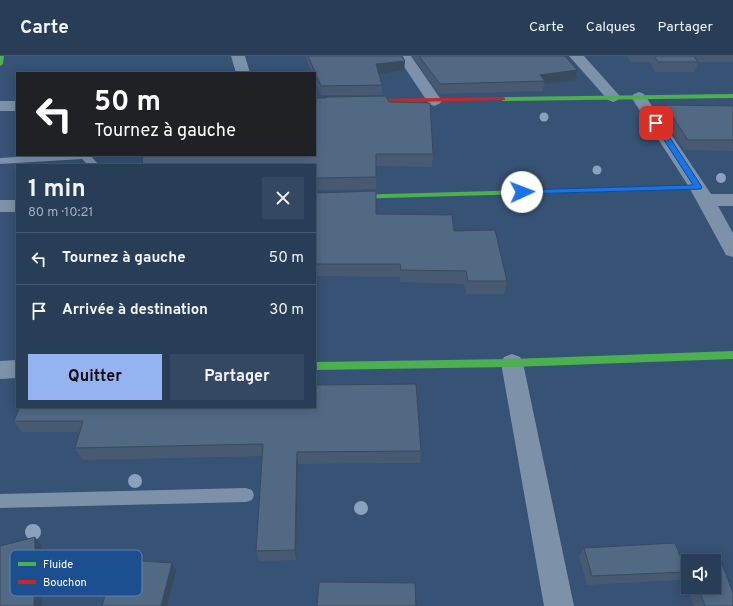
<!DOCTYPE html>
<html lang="fr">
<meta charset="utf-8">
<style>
:root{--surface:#283e57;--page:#344961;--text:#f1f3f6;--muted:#a5aeba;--line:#44576d;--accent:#95b2f1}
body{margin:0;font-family:Overpass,sans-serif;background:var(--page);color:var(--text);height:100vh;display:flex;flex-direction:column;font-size:15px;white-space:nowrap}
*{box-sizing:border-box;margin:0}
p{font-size:13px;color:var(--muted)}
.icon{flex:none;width:22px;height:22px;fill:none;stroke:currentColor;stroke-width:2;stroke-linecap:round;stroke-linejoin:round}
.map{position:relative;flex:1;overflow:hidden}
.side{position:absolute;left:16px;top:108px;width:300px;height:244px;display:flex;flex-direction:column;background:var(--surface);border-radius:0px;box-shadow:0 2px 10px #0003,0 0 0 1px var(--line)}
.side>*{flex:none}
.banner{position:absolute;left:16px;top:16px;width:300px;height:84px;border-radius:0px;box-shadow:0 2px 10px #0003,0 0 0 1px var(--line);background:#202124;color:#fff;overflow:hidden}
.controls{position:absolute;left:681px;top:498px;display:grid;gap:8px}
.controls a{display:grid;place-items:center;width:40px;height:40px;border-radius:0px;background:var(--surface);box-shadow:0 2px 10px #0003,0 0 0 1px var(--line);font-size:20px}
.pin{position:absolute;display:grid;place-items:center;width:34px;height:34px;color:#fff;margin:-17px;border-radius:8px;box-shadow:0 2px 6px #0006}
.me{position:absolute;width:44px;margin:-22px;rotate:88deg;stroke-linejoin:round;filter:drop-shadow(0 0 3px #0008)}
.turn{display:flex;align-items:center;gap:14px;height:84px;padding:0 12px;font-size:18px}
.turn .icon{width:52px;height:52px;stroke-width:2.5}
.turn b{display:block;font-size:28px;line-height:34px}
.round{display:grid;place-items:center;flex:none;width:42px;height:42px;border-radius:0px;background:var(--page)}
.summary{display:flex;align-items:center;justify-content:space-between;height:68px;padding:0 12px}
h1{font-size:24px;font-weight:700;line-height:30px}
.button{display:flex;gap:8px;margin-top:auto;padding:8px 12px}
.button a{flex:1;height:46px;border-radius:0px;background:var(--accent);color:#111;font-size:16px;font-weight:700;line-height:46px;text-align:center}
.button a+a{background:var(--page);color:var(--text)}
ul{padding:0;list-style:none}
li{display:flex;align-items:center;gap:12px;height:52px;padding:0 12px;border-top:1px solid var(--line)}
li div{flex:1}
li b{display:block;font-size:15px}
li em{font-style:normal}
header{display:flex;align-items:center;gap:24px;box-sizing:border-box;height:56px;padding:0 20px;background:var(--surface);border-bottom:1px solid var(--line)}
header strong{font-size:19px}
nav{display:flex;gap:22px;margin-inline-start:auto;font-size:14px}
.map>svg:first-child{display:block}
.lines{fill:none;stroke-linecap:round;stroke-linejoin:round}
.lane{fill:#7d92a8;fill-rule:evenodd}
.street{fill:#7d92a8;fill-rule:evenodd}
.fast{fill:#4caf50;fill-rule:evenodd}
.jam{fill:#c62828;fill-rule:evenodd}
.tree{fill:#8aa2be}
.wall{fill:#475a72}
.shaded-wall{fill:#394a5c}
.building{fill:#526984;stroke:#394a5c}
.route{fill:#1a73e8;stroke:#114b97}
.key{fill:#1b4f8f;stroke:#5f84b1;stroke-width:1}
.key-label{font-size:11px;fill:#fff}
</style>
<header>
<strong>Carte</strong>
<nav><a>Carte</a><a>Calques</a><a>Partager</a></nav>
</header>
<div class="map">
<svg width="733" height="550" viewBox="0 0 733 550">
<rect width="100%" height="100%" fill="#365274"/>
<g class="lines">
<!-- lane -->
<path class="lane" d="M50,99H90L99,109H88L82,103L0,108V102Z
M246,432L252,434L254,439L252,444L246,446L0,452V438Z"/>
<!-- street -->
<path class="street" d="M231,0H245L250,17H236Z
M397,0H411L442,45L439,48L434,50L429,48Z
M569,0H584L618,38L621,41L618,44L613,46L608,44Z
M639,36L644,38L711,138H733V150H718L733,177V201L726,199L689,131L631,41L634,38Z
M0,45H17V55H0Z
M0,144H17V156H0Z
M512,298L520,301L523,307L574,550H544L501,307L504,301Z
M17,304V322L0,323V305Z"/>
<!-- fast -->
<path class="fast" d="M0,0H4L3,8L0,10Z
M733,38V42L503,45L500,43L503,41Z
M698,129H701V133L315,144V140Z
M733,295V303L512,311L315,314V306L512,303Z"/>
<!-- jam -->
<path class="jam" d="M503,41L505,42V44L315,48V44Z"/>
</g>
<!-- trees -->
<g class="tree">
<circle cx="544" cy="61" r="4.5"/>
<circle cx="597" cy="114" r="4.5"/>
<circle cx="721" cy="122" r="5"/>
<circle cx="135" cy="425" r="7"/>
<circle cx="361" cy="452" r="7"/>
<circle cx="33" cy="476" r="8"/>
</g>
<!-- wall -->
<path class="wall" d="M305,0H402L405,5L404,14L379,17L382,29V39H321L315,24V17H312Z
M412,0H565L575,24L544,28L543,35L439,38Z
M627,0H733V6H698L695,16H655L649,6H631Z
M326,41L389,46L433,98L432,111L376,110V133L315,134V99Z
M665,49L733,50V95L684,94L662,60Z
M315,137L376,158L454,175L507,225L504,238H466L464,228L400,226V221L315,220Z
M20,351L421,395L420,407L298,408L296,504L259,505L256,495L262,400L82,404L75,392L80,376H22L14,365Z
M584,492L684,511L688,507V531H714L733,550H694L683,519L679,524L587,529L579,501Z
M176,515L107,534L103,529Z"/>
<!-- shaded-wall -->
<path class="shaded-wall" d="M405,5L404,14L376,18V8Z
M577,14L575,24L544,28L545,25L540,19Z
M297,396L298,408L296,504L295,494Z
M35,481L42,490V550H34Z
M172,507L176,515L167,550H161Z"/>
<!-- building -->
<path class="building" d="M308,0H402L405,5L376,8L382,29L321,30Z
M419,0H565L577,14L540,19L545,25L440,28Z
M654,0H694L698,6H658Z
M386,40L389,46L430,47L433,98H376V121L315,122V109H142L143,99H315V42H327L326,41Z
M665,49L733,50V84H688Z
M376,135V158L452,159L454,175L495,174L507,225H468L466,215L401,214L400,208H315V137Z
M416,328L421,395L297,396L295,494L256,495L263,388L75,392L83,365H14L20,351H315V329Z
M35,481L34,550H0V490Z
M675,487L686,516L592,520L584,492Z
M112,503L172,507L161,550H102L108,529H103Z
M714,505H721L733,537V550H705L698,531H714Z
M319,526L415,527L416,550H317Z"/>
<!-- route -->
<path class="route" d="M654,65H659L702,131L701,133L522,138L519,136L522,134L693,129L653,67Z"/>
<!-- legend -->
<rect x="10" y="494" width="132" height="46" rx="6" class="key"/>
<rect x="18" y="506" width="18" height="4" fill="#4caf50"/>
<rect x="18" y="524" width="18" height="4" fill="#c62828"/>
<g class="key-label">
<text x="43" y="512">Fluide</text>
<text x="43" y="530">Bouchon</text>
</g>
</svg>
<div class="controls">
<a><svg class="icon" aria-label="sound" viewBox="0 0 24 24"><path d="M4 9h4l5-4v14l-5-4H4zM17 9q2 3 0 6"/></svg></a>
</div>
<div class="pin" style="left:656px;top:67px;background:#d93025"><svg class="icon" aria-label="arrive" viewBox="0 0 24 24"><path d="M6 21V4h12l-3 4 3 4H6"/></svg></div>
<svg class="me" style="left:522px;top:136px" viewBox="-20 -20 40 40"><circle r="19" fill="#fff"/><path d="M0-13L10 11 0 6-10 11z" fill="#1a73e8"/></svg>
<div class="banner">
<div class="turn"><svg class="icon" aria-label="left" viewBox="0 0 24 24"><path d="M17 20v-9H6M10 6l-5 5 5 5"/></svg><div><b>50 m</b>Tournez à gauche</div></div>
</div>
<section class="side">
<div class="summary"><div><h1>1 min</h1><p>80 m · 10:21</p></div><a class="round"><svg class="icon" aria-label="close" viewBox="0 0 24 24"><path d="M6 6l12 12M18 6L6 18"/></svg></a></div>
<ul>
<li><svg class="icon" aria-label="left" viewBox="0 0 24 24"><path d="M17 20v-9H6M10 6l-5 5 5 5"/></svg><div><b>Tournez à gauche</b></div><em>50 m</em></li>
<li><svg class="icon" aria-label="arrive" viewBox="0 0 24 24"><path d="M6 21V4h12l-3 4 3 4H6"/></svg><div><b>Arrivée à destination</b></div><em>30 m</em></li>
</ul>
<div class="button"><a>Quitter</a><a>Partager</a></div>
</section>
</div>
